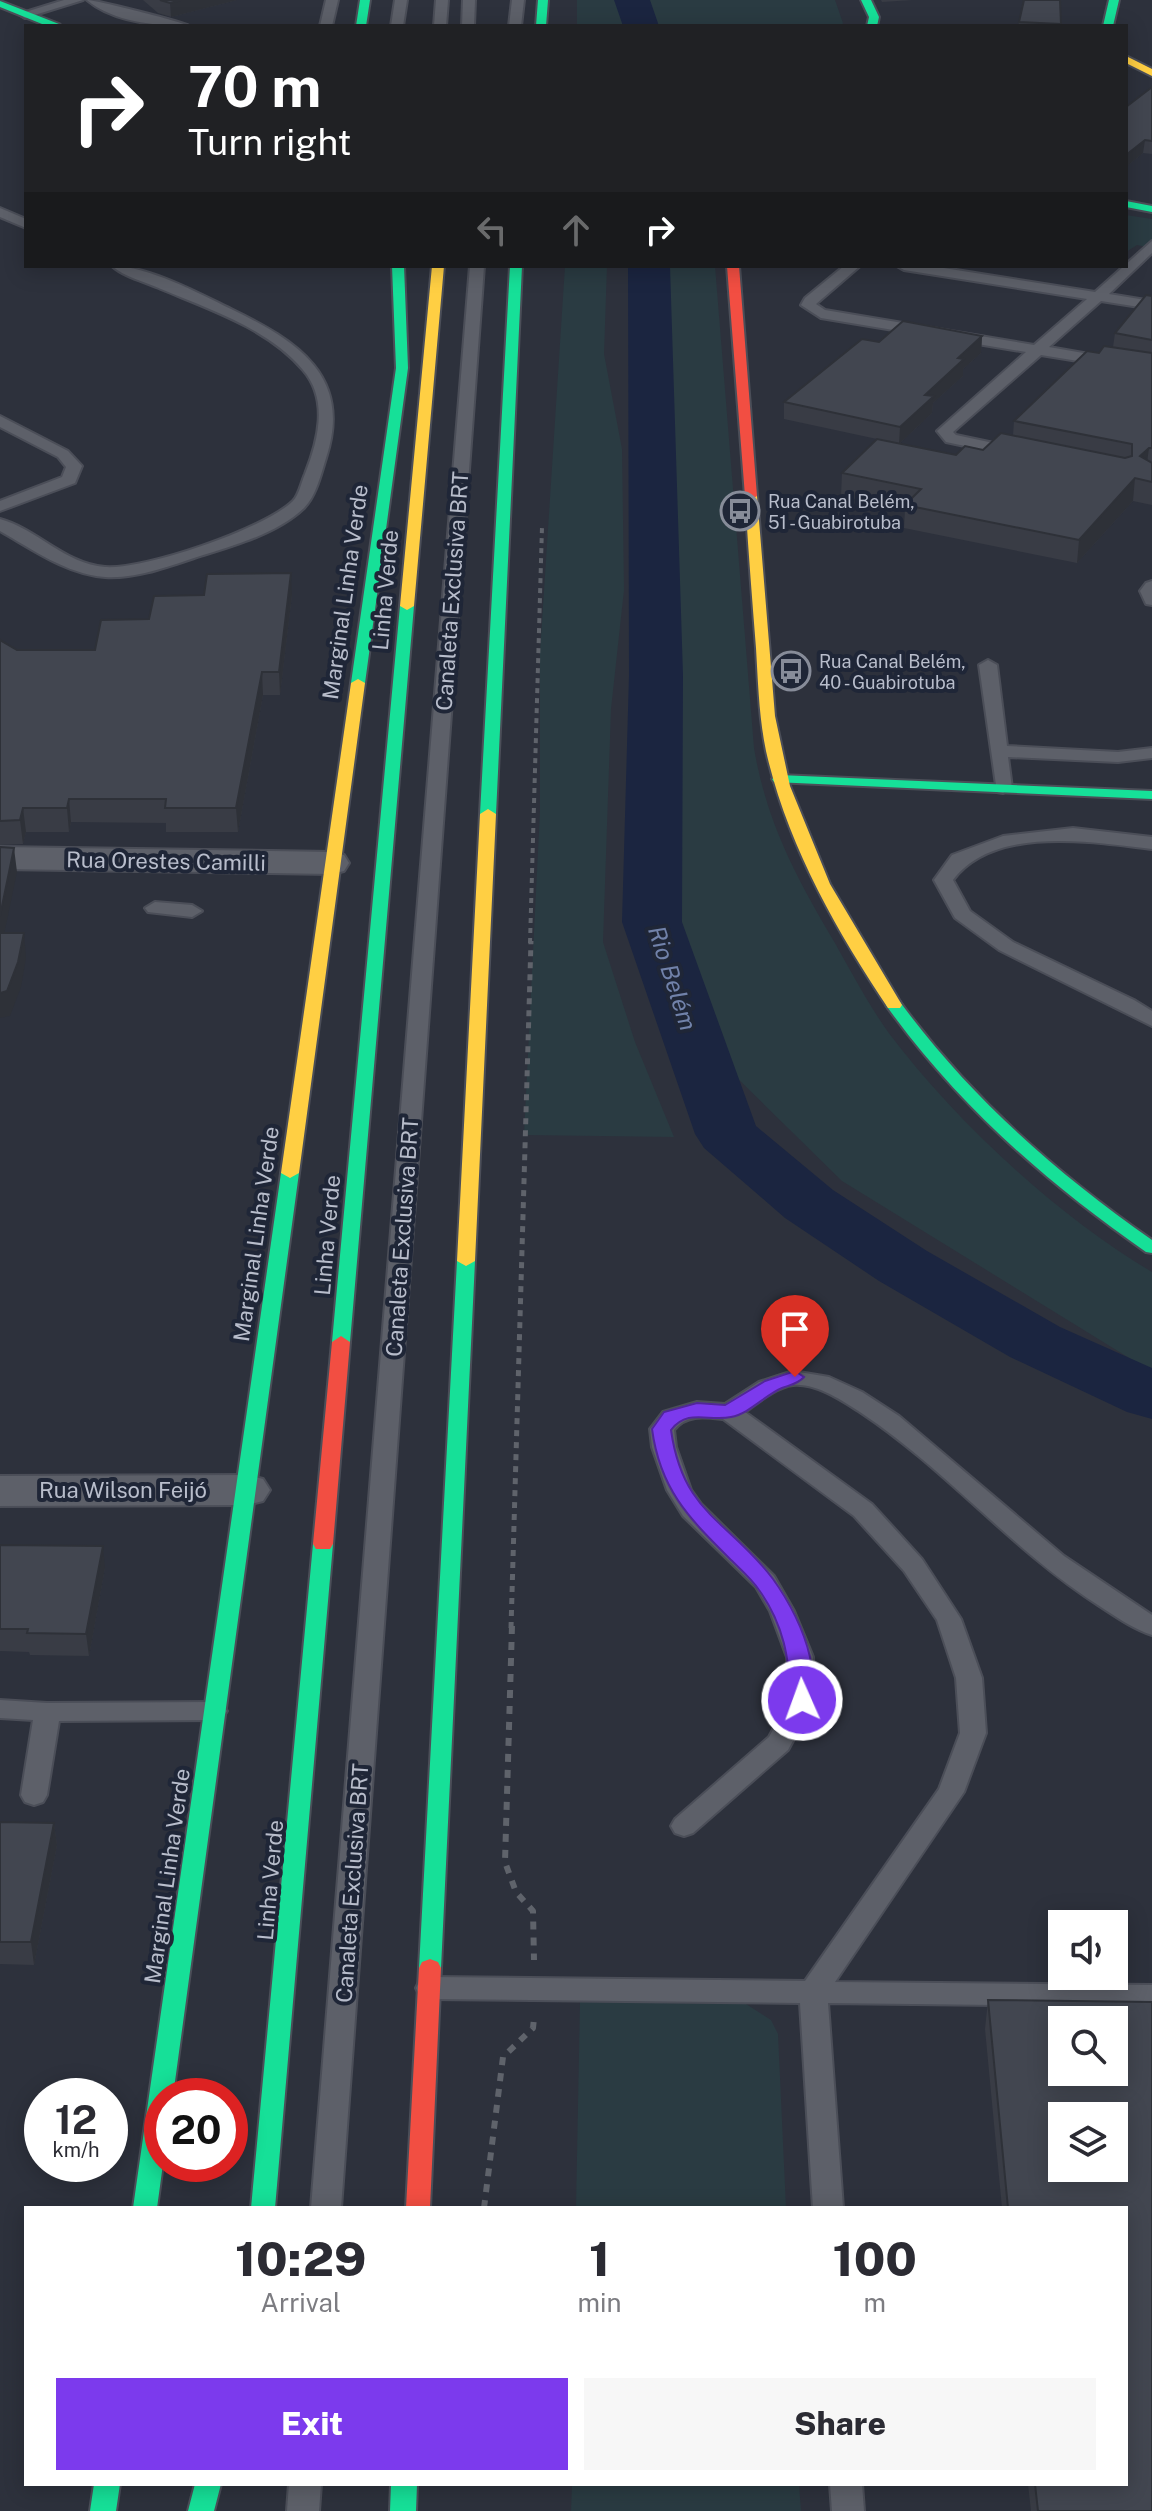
<!DOCTYPE html>
<meta charset="utf-8">
<style>
:root{--surface:#fff;--page:#f7f7f7;--text:#2b2b33;--muted:#7c7c81;--accent:#7c3aed}
body{margin:0;font-family:"Public Sans",sans-serif;background:var(--page);color:var(--text);height:100vh;display:flex;flex-direction:column;font-size:30px;white-space:nowrap}
*{box-sizing:border-box;margin:0}
p{font-size:26px;color:var(--muted)}
.icon{flex:none;width:44px;height:44px;fill:none;stroke:currentColor;stroke-width:2;stroke-linecap:round;stroke-linejoin:round}
.map{position:relative;flex:1;overflow:hidden}
.sheet{position:absolute;left:24px;top:2206px;width:1104px;height:280px;display:flex;flex-direction:column;background:var(--surface);border-radius:0px;box-shadow:0 4px 20px #0003}
.sheet>*{flex:none}
.banner{position:absolute;left:24px;top:24px;width:1104px;height:244px;border-radius:0px;box-shadow:0 4px 20px #0003;background:#202124;color:#fff;overflow:hidden}
.buttons{position:absolute;left:1048px;top:1910px;display:grid;gap:16px}
.buttons a{display:grid;place-items:center;width:80px;height:80px;border-radius:0px;background:var(--surface);box-shadow:0 4px 20px #0003;font-size:40px}
.speed{position:absolute;left:24px;top:2078px;display:flex;gap:16px;font-size:40px;font-weight:700;text-align:center}
.speed>*{display:grid;place-content:center;width:104px;height:104px;border-radius:50%;background:var(--surface);box-shadow:0 4px 20px #0003;line-height:1}
.speed small{font-size:20px;font-weight:400}
.speed .limit{border:12px solid #d22;background:#fff;color:#111}
.pin{position:absolute;display:grid;place-items:center;width:68px;height:68px;color:#fff;margin:-82px -34px;border-radius:50% 50% 50% 0;rotate:-45deg;box-shadow:0 0 8px #0007}
.pin .icon{rotate:45deg}
.me{position:absolute;width:88px;margin:-44px;rotate:358deg;stroke-linejoin:round;filter:drop-shadow(0 0 6px #0008)}
.turn{display:flex;align-items:center;gap:28px;height:168px;padding:0 32px;font-size:36px}
.turn .icon{width:104px;height:104px;stroke-width:2.5}
.turn b{display:block;font-size:56px;line-height:68px}
.lanes{display:flex;align-items:center;height:76px;padding:0 32px;background:#0003;justify-content:center;gap:40px;direction:ltr}
.lanes .off{opacity:.35}
.eta{display:flex;justify-content:space-evenly;align-items:center;height:136px;text-align:center}
.eta b{font-size:48px;font-weight:800;line-height:56px}
.primary-button{display:flex;gap:16px;margin-top:auto;padding:16px 32px}
.primary-button a{flex:1;height:92px;border-radius:0px;background:var(--accent);color:#fff;font-size:32px;font-weight:800;line-height:92px;text-align:center}
.primary-button a+a{background:var(--page);color:var(--text)}
.map>svg:first-child{display:block}
.green{fill:#2a3b42}
.lines{fill:none;stroke-linecap:round;stroke-linejoin:round}
.river{fill:#1b2540;fill-rule:evenodd}
.lane-casing{stroke:#4b4e58;stroke-width:4}
.street-casing{stroke:#4b4e58;stroke-width:4}
.fast-casing{stroke:#4b4e58;stroke-width:4}
.slow-casing{stroke:#4b4e58;stroke-width:4}
.jam-casing{stroke:#4b4e58;stroke-width:4}
.path-far2{stroke:#5f636b;stroke-width:4;stroke-dasharray:5 5;stroke-linecap:butt}
.path-far1{stroke:#5f636b;stroke-width:5;stroke-dasharray:6 6;stroke-linecap:butt}
.path{stroke:#5f636b;stroke-width:6;stroke-dasharray:8 8;stroke-linecap:butt}
.lane{fill:#5d6069;fill-rule:evenodd}
.street{fill:#5d6069;fill-rule:evenodd}
.fast{fill:#16e098;fill-rule:evenodd}
.slow{fill:#ffcf43;fill-rule:evenodd}
.jam{fill:#f24e42;fill-rule:evenodd}
.wall{fill:#393c45;fill-rule:evenodd}
.shaded-wall{fill:#2e3138}
.building{fill:#424650;stroke:#2e3138;stroke-width:2;fill-rule:evenodd}
.route{fill:#7c3aed;stroke:#51269a;stroke-width:2}
.labels{text-anchor:middle;dominant-baseline:central;stroke-width:8;stroke-linejoin:round;paint-order:stroke}
.far-poi-label{font-size:18px;fill:#b8bdcb;stroke:#1f2637;text-anchor:start}
.street-label{font-size:22px;fill:#b8bdcb;stroke:#1f2637}
.water-label{font-size:24px;font-style:italic;fill:#7182aa;stroke:#1f2637}
</style>
<div class="map">
<svg width="1152" height="2511" viewBox="0 0 1152 2511">
<rect width="100%" height="100%" fill="#2d313c"/>
<!-- green -->
<path class="green" d="M577,0H835L843,23L841,26H577Z
M1126,215L1152,219V248L1137,245L1126,252Z
M565,266H607L604,354L622,449L624,590L611,709L603,942L635,1042L674,1137L524,1135L540,811V653Z
M660,266H715L754,748C766,819 793,871 829,933C848,965 866,1001 888,1032C955,1121 1056,1215 1152,1272V1372L842,1181L728,1069L669,923V716Z
M580,2002L746,2004L771,2020L778,2034L786,2208H576Z
M572,2484H799L801,2511H571Z"/>
<g class="lines">
<!-- river -->
<path class="river" d="M614,0H650L659,26H623Z
M628,266H670L683,675L682,922L756,1126L833,1190L927,1251L1060,1327L1152,1368V1419L1127,1412L1010,1357L879,1281L785,1218L704,1148L695,1134L622,922L629,675Z"/>
<!-- lane casing -->
<g class="lane-casing">
<path id="lane" d="M64,0H83L25,18L19,14Z
M87,0C96,0 183,22 189,26C156,26 113,22 87,0Z
M326,0H338L332,26H320Z
M395,0H407L403,26H391Z
M436,0H448L446,26H434Z
M463,0H475L474,26H462Z
M512,0H524L521,26H509Z
M0,208L26,219V228L0,217Z
M1152,241V253L1109,294L1152,301V309L1101,301L1049,347L1152,365V373L1041,355L953,432L956,435L1022,449L1025,452L1017,457L946,442L937,431L1026,352L821,318L801,305L805,298L844,266H860L816,304L825,310L1034,345L1087,299L904,270L897,266H931L1095,292Z
M112,266C148,266 198,293 231,309C297,341 353,376 326,458C321,474 316,496 304,508C278,533 233,546 200,556C170,566 136,579 105,577C66,574 32,549 0,531V519C37,529 65,564 105,567C144,570 264,529 293,501C299,495 301,483 305,474C318,441 329,400 303,370C269,329 209,309 161,289C146,282 124,277 112,266Z
M470,266H484L341,2208H311Z
M0,416L68,451L82,466L75,483L0,511V501L62,477L66,467L58,457L0,427Z
M1152,581V605L1146,604L1140,591L1146,583Z
M988,660L997,665L1007,746L1118,752L1152,748V758L1118,762L1008,757L1012,788L1003,793L997,792L979,665Z
M1073,828L1152,837V849C1092,842 994,825 953,880L970,911L1013,942L1134,1000L1152,1011V1026L999,950L955,918L934,880L952,855L1003,836Z
M155,902L192,905L202,911L192,917L148,912L145,908Z
M793,1371L829,1377L862,1392L899,1416L1064,1556L1152,1615V1635C1133,1629 1115,1616 1098,1605C1012,1550 946,1469 860,1412C841,1400 816,1383 793,1385C776,1387 758,1403 745,1412L872,1504L922,1559L961,1619L982,1678L986,1733L964,1792L835,1982L1152,1985V2007L828,2003L843,2208H813L800,2003L430,1999L420,1996L416,1988L420,1980L430,1977L805,1981L939,1789L960,1733L956,1678L937,1620L904,1571L854,1516L723,1419C705,1417 686,1414 674,1430L676,1447L691,1490L701,1504L774,1576L794,1611L813,1657L815,1700L788,1750L693,1833L684,1836L675,1833L671,1826L675,1819L769,1737L789,1700L787,1657L770,1611L756,1587L683,1516L667,1490L652,1447L650,1429L663,1412L697,1402L725,1404L759,1382Z
M0,1700L47,1703L214,1702L223,1705L227,1711L223,1717L214,1720L59,1721L47,1795L43,1802L34,1805L25,1802L21,1795L33,1720L0,1718Z
M289,2484H321L319,2511H287Z
M830,2484H862L864,2511H832Z"/>
</g>
<!-- street casing -->
<g class="street-casing">
<path id="street" d="M0,847L331,852L344,855L349,863L344,871L331,874L0,869Z
M247,1475L263,1479L270,1490L263,1501L247,1505L0,1506V1476Z"/>
</g>
<!-- fast casing -->
<g class="fast-casing">
<path id="fast" d="M360,0H370L366,26H356Z
M538,0H548L546,26H536Z
M861,0H871L879,17L877,26H867L869,17Z
M1109,0H1119L1113,26H1103Z
M0,1L59,24L61,26H47L0,7Z
M1126,201L1152,206V212L1126,207Z
M392,266H404L408,368L365,683L358,687L351,683L396,368Z
M510,266H522L496,814L488,819L480,814Z
M407,602L414,606L350,1342L341,1348L332,1342L400,606Z
M779,775L1152,791V799L774,782L772,779Z
M894,1000L900,1002C970,1097 1055,1172 1152,1240V1253L1146,1252C1047,1183 960,1107 888,1008L886,1005L888,1002Z
M290,1168L299,1173L173,2096H162L163,2164L157,2208H133L281,1173Z
M466,1256L475,1261L441,1968L438,1974L430,1977L422,1974L419,1968L457,1261Z
M323,1537L330,1539L333,1544L275,2208H251L313,1544L316,1539Z
M94,2484H120L116,2511H90Z
M195,2484H221L214,2511H188Z
M391,2484H417L416,2511H390Z"/>
</g>
<!-- slow casing -->
<g class="slow-casing">
<path id="slow" d="M1126,56L1152,69V76L1126,63Z
M432,266H444L414,606L407,610L400,606Z
M751,492L757,496L775,716L790,786L830,884L902,1005L900,1008H888C836,930 787,844 766,751C759,717 758,682 756,648C752,597 748,547 745,496Z
M358,679L365,683L299,1173L290,1178L281,1173L351,683Z
M488,809L496,814L475,1261L466,1266L457,1261L480,814Z"/>
</g>
<!-- jam casing -->
<g class="jam-casing">
<path id="jam" d="M727,266H739L757,496L751,500L745,496Z
M341,1336L350,1342L333,1544L330,1549H316L313,1544L332,1342Z
M430,1959L438,1962L441,1968L430,2208H406L419,1968L422,1962Z"/>
</g>
<!-- path-far2 -->
<path class="path-far2" d="M530,943L542,527"/>
<!-- path-far1 -->
<path class="path-far1" d="M511,1628L531,941"/>
<!-- path -->
<path class="path" d="M512,1626L505,1862L516,1892L533,1911L534,1960
M484,2208L503,2057L533,2028L534,2018"/>
<!-- lane -->
<use href="#lane" class="lane"/>
<!-- street -->
<use href="#street" class="street"/>
<!-- fast -->
<use href="#fast" class="fast"/>
<!-- slow -->
<use href="#slow" class="slow"/>
<!-- jam -->
<use href="#jam" class="jam"/>
</g>
<!-- wall -->
<path class="wall" d="M143,0H237L171,17L158,13Z
M881,0H913L882,2Z
M1060,0L1061,26H1018L1019,22Z
M1152,87V154L1143,153L1126,167Z
M1152,296V505L1133,501L1077,563L904,528L905,509L841,496L842,473L877,439L784,419V402L879,342L982,336L981,353L963,369V376L933,403L932,413L899,444L956,455L983,450L1013,436L1014,421L1099,353L1113,347L1115,333Z
M292,595L280,695H263L238,832H166V823L71,822L69,832H26L23,844L0,845V640L17,650H95L149,619Z
M0,1545L105,1568L89,1656L30,1655L29,1652L0,1651Z
M0,1822L54,1823L57,1845L34,1965L0,1964Z
M988,2000L1152,2002V2511H1031L1028,2484H1126V2208H1002L985,2029ZM1062,2020H1114V2072H1062ZM1062,2116H1114V2168H1062Z"/>
<!-- shaded-wall -->
<path class="shaded-wall" d="M181,0H237L171,17L170,3Z
M1145,140L1143,153L1126,167V155Z
M982,336L981,353L963,369V376L933,403L932,413L899,444L900,427L925,395L958,358Z
M1149,448L1146,470L1140,456Z
M1135,478L1133,501L1077,563L1079,540Z
M291,573L292,595L280,695L279,672Z
M262,672L263,695L238,832L236,808Z
M69,799L71,822L69,832L67,808Z
M23,808L26,832L23,844L20,820Z
M14,848L17,872L0,954V916Z
M24,933L26,958L21,987L10,1016L0,1018V993Z
M103,1546L105,1568L89,1656L86,1634Z
M54,1823L57,1845L34,1965L31,1942Z"/>
<!-- building -->
<path class="building" d="M160,0H181L170,3Z
M1024,0H1060L1061,24L1019,22Z
M1152,87V141L1145,140L1126,155V107Z
M1146,295L1152,296V340L1115,333Z
M903,321L982,336L958,358L964,359L925,395L934,396L900,427L784,402L862,339L879,342Z
M1104,346L1152,353V448H1149L1140,456L1152,463V482L1135,478L1079,540L905,505L921,489L842,473L877,439L956,455L965,446L983,450L1001,433L1125,458L1132,456V444L1014,421L1087,351L1099,353Z
M291,573L279,672H262L236,808H165L166,799H69L67,808H23L20,820L0,821V640L17,650H95L101,620L149,619L154,596L204,595L207,574Z
M0,847L14,848L0,916Z
M0,933H24L18,962L7,991L0,993Z
M0,1545L103,1546L86,1634L27,1633L28,1629H0Z
M0,1822L54,1823L31,1942H0Z
M988,2000L1152,2002V2511H1038L1035,2484H1126V2208H1008ZM1062,2020H1114V2072H1062ZM1062,2116H1114V2168H1062Z"/>
<!-- route -->
<path class="route" d="M795,1371L804,1377C798,1384 790,1385 782,1388C765,1395 749,1414 731,1417C709,1422 688,1408 671,1430C683,1515 729,1520 773,1579C789,1601 804,1630 810,1657C813,1670 812,1686 812,1700L809,1705H794L791,1700C789,1658 784,1625 759,1590C751,1578 739,1568 729,1558C688,1517 660,1489 652,1429L664,1412L697,1403L725,1405L765,1381Z"/>
<!-- icons -->
<defs>
<g id="bus-ring" transform="scale(2)"><circle r="9.5" fill="#1f2637" stroke="#878c99" stroke-width="1.5"/><path d="M-5-6H5V4H4V6H2V4H-2V6H-4V4H-5ZM-3.5-4V0h7V-4ZM-3.5 1.2v1.5H-2V1.2ZM2 1.2v1.5H3.5V1.2Z" fill="#878c99"/></g>
</defs>
<g fill-rule="evenodd">
<use href="#bus-ring" x="740" y="511"/>
<use href="#bus-ring" x="791" y="671"/>
</g>
<g class="labels">
<!-- far-poi labels -->
<g class="far-poi-label">
<text x="768" y="501">Rua Canal Belém,<tspan x="768" dy="21">51 - Guabirotuba</tspan></text>
<text x="819" y="661">Rua Canal Belém,<tspan x="819" dy="21">40 - Guabirotuba</tspan></text>
</g>
<!-- street labels -->
<g class="street-label">
<text transform="translate(385 590) rotate(-85)">Linha Verde</text>
<text transform="translate(452 591) rotate(-86)">Canaleta Exclusiva BRT</text>
<text transform="translate(345 592) rotate(-82)">Marginal Linha Verde</text>
<text transform="translate(166 861) rotate(1)">Rua Orestes Camilli</text>
<text transform="translate(256 1234) rotate(-82)">Marginal Linha Verde</text>
<text transform="translate(327 1235) rotate(-85)">Linha Verde</text>
<text transform="translate(402 1237) rotate(-86)">Canaleta Exclusiva BRT</text>
<text x="123" y="1490">Rua Wilson Feijó</text>
<text transform="translate(167 1876) rotate(-82)">Marginal Linha Verde</text>
<text transform="translate(270 1880) rotate(-85)">Linha Verde</text>
<text transform="translate(352 1883) rotate(-86)">Canaleta Exclusiva BRT</text>
</g>
<!-- water labels -->
<g class="water-label">
<text transform="translate(673 978) rotate(72)">Rio Belém</text>
</g>
</g>
</svg>
<div class="buttons">
<a><svg class="icon" aria-label="sound" viewBox="0 0 24 24"><path d="M4 9h4l5-4v14l-5-4H4zM17 9q2 3 0 6"/></svg></a>
<a><svg class="icon" aria-label="search" viewBox="0 0 24 24"><circle cx="10" cy="10" r="6"/><path d="M15 15l6 6"/></svg></a>
<a><svg class="icon" aria-label="layers" viewBox="0 0 24 24"><path d="M12 4l9 5-9 5-9-5zM3 14l9 5 9-5"/></svg></a>
</div>
<div class="speed"><div>12<small>km/h</small></div><div class="limit">20</div></div>
<div class="pin" style="left:795px;top:1377px;background:#d93025"><svg class="icon" aria-label="arrive" viewBox="0 0 24 24"><path d="M6 21V4h12l-3 4 3 4H6"/></svg></div>
<svg class="me" style="left:802px;top:1700px" viewBox="-20 -20 40 40"><circle r="17" fill="#7c3aed" stroke="#fff" stroke-width="3"/><path d="M0-11L8 9 0 5-8 9z" fill="#fff"/></svg>
<div class="banner">
<div class="turn"><svg class="icon" aria-label="right" viewBox="0 0 24 24"><path d="M7 20v-9h11M14 6l5 5-5 5"/></svg><div><b>70 m</b>Turn right</div></div>
<div class="lanes"><svg class="icon off" aria-label="left" viewBox="0 0 24 24"><path d="M17 20v-9H6M10 6l-5 5 5 5"/></svg><svg class="icon off" aria-label="ahead" viewBox="0 0 24 24"><path d="M12 20V5M6 11l6-6 6 6"/></svg><svg class="icon" aria-label="right" viewBox="0 0 24 24"><path d="M7 20v-9h11M14 6l5 5-5 5"/></svg></div>
</div>
<section class="sheet">
<div class="eta">
<div><b>10:29</b><p>Arrival</p></div>
<div><b>1</b><p>min</p></div>
<div><b>100</b><p>m</p></div>
</div>
<div class="primary-button"><a>Exit</a><a>Share</a></div>
</section>
</div>
